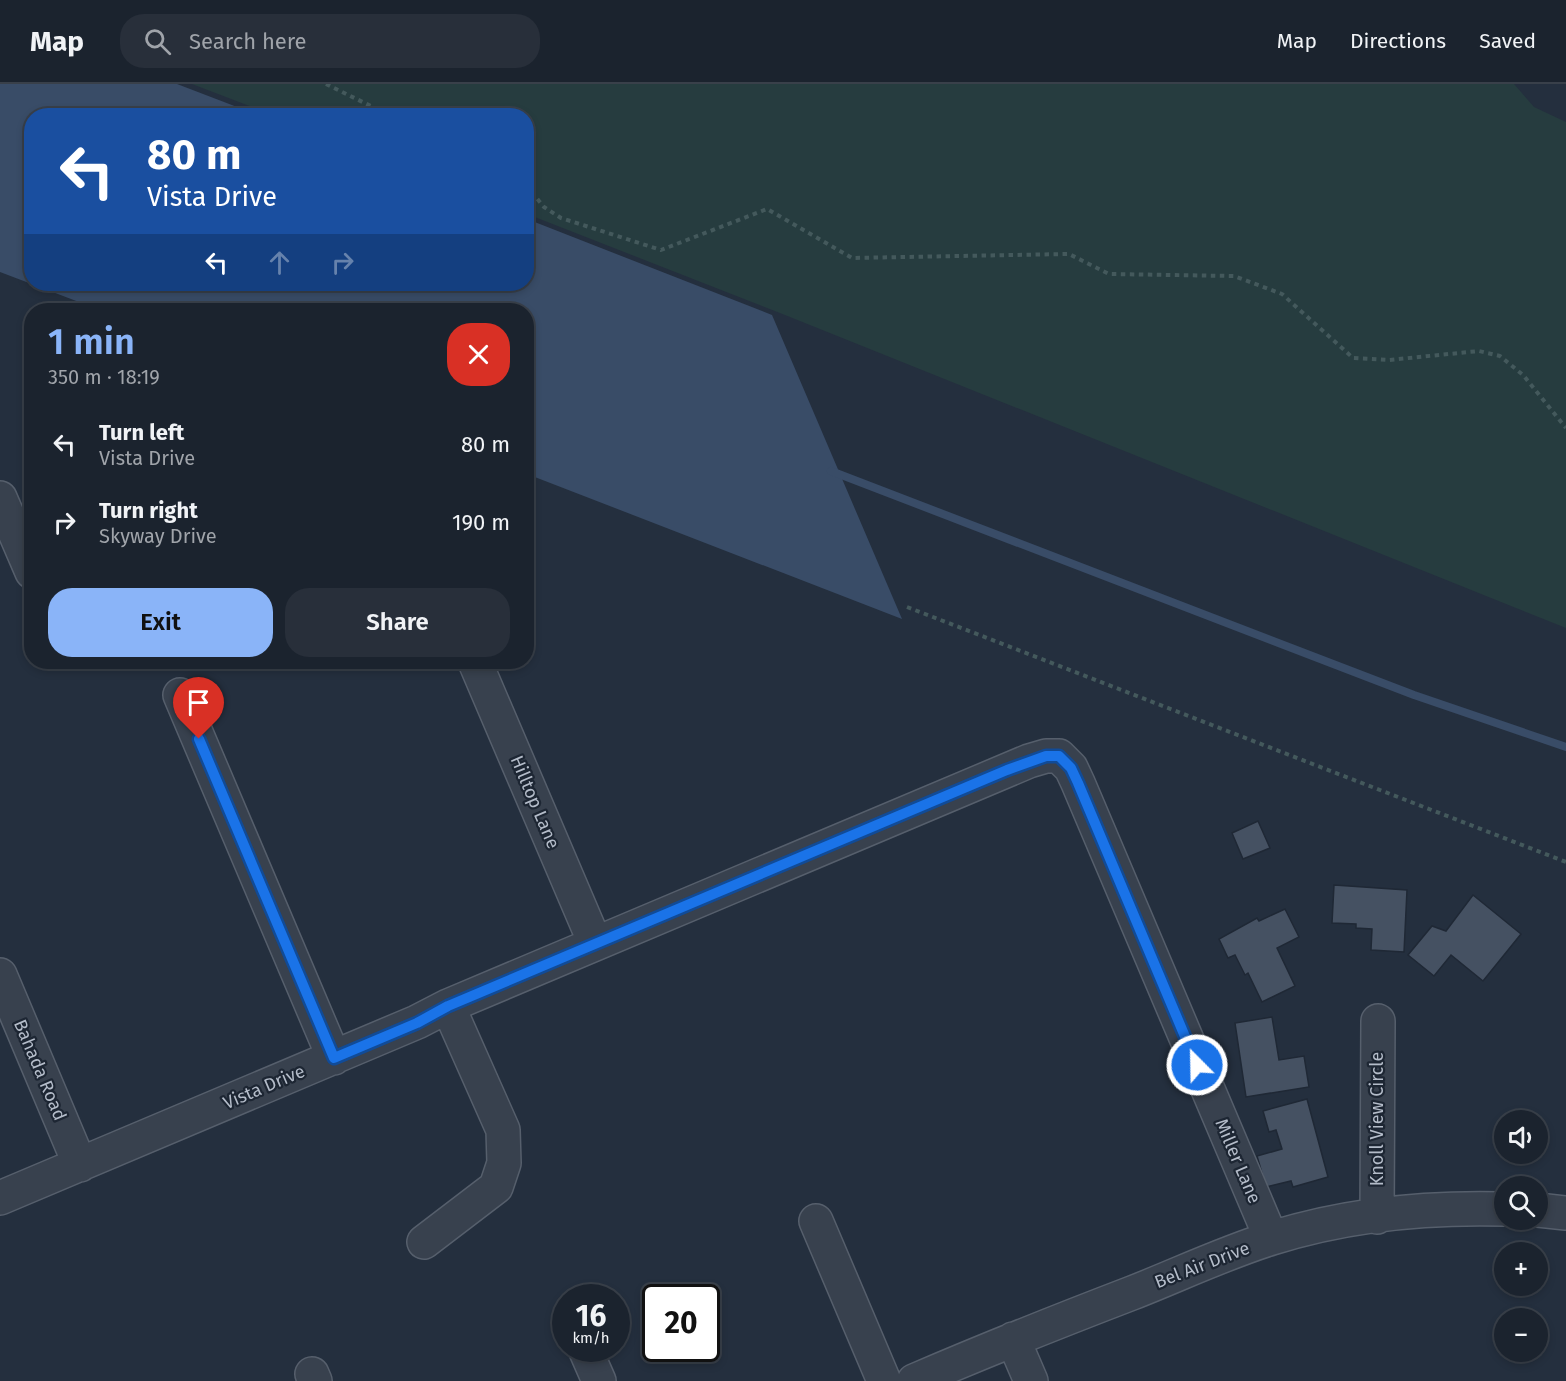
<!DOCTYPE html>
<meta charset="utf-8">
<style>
:root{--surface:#1b232e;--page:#282f3a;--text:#f1f3f6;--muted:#a0a4aa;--line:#39404a;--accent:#8ab4f8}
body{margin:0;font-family:"Fira Sans",sans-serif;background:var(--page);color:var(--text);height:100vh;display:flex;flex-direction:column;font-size:22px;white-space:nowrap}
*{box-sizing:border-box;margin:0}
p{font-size:20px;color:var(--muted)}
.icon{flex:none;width:33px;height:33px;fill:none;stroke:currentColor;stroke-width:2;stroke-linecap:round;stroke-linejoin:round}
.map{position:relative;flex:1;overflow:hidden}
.details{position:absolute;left:24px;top:219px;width:510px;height:366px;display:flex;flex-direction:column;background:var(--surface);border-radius:24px;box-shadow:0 3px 9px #0003,0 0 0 2px var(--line)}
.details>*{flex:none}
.top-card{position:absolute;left:24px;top:24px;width:510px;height:183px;border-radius:24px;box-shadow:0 3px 9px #0003,0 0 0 2px var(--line);background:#1a4fa0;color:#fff;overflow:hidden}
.buttons{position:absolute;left:1494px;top:1026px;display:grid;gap:12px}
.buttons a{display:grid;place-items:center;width:54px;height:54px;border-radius:50%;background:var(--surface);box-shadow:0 3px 9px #0003,0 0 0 2px var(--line);font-size:30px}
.speed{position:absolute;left:552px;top:1200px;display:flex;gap:12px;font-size:30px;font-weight:700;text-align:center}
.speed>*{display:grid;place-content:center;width:78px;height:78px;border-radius:50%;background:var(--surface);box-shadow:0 3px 9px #0003,0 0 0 2px var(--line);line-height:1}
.speed small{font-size:15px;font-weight:400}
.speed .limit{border:3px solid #111;border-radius:9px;background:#fff;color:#111}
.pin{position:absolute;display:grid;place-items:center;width:51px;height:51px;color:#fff;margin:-62px -26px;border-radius:50% 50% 50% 0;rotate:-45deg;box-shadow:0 0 6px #0007}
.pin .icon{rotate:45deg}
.me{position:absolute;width:66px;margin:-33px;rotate:337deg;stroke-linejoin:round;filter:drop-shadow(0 0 4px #0008)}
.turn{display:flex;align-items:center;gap:21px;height:126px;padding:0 24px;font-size:27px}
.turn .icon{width:78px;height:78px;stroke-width:2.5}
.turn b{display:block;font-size:42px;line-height:51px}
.lanes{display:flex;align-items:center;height:57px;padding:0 24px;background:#0003;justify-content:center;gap:30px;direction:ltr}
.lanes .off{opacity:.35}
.round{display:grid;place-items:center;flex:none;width:63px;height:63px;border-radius:24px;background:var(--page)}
.overview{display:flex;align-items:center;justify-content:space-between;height:102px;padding:0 24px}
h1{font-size:36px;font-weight:600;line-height:45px;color:var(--accent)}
.cta{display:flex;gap:12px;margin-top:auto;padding:12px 24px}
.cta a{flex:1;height:69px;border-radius:24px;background:var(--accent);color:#111;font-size:24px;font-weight:600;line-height:69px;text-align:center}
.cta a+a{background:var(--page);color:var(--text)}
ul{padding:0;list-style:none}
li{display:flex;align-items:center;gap:18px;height:78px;padding:0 24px}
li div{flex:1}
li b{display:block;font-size:22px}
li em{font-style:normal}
header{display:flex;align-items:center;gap:36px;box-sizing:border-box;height:84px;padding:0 30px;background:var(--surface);border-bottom:2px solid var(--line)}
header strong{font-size:28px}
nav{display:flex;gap:33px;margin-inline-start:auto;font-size:21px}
.search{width:420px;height:54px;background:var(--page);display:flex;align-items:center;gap:15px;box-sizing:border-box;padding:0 21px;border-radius:24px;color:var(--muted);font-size:22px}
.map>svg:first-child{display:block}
.green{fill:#263c3f}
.water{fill:#394c67}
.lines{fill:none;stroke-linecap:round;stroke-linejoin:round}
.stream{stroke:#394c67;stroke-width:8}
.building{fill:#455162;stroke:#1f2835;stroke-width:1.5}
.minor-casing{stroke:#565f6c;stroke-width:36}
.path{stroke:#44595c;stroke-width:4;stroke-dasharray:4.5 4.5;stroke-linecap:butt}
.minor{stroke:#38414e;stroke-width:33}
.route-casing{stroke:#114b97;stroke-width:15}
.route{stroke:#1a73e8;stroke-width:10}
.labels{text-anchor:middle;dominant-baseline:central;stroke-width:4.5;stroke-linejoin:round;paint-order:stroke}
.street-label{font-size:18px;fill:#b4bcc9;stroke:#1d2633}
</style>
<header>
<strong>Map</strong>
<div class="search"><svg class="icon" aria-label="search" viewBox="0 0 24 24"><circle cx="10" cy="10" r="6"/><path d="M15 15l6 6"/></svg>Search here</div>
<nav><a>Map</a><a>Directions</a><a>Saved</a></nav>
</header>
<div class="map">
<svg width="1566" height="1297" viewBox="0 0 1566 1297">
<rect width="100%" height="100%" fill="#242f3e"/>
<!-- green -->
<path class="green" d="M192,0H1514L1534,23L1566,38V544L780,229L527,130L526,32L273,31Z"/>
<!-- water -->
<path class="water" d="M0,0H177L258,31L32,32V200H526L527,135L772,231L902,535L527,390L526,226H100L0,188Z"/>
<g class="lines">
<!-- stream -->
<path class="stream" d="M831,387L1414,611L1566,663"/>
</g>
<!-- building -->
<path class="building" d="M1258,737L1270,764L1243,775L1232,749Z
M1334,801L1407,806L1404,868L1371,866L1372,845L1356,844V840L1332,839Z
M1473,811L1521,850L1483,897L1451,871L1434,892L1408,871L1432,842L1446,847Z
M1285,825L1299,853L1277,864L1295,902L1262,918L1248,889L1245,891L1235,871L1228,874L1219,855L1257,834L1259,837Z
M1272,933L1279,976L1304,972L1309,1003L1246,1013L1235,939Z
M1307,1015L1328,1093L1293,1103L1291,1097L1266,1103L1257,1072L1282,1065L1276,1046L1269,1048L1263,1027Z"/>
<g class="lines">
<!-- minor casing -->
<g class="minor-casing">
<path id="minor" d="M0,414L32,488
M475,578L595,859
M180,611L334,974
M0,891L80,1081
M0,1114L417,938L448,922L1029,677L1046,672H1059L1071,684L1078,699L1271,1154
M1538,1126L1566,1129
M1377,1133L1378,937
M816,1137L884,1297
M424,1158L496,1103L504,1079L503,1046L448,922
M1013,1255L1031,1297
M585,1265L599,1297
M312,1290L315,1297
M914,1297C986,1266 1059,1237 1132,1209C1178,1191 1224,1169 1272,1154C1345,1131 1427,1123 1504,1125"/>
</g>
<!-- path -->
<path class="path" d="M326,0L391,32
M526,101L544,123L561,134L661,166L767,125L852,174L1069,170L1109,190L1234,192L1282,210L1353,274L1389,276L1479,267L1500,272L1523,291L1566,344
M907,523L1566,778"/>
<!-- minor -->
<use href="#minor" class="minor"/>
</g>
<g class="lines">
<!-- route casing -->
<g class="route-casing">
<path id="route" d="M199,655L334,974L417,939L448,922L1007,686L1046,672H1059L1071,684L1078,699L1197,981"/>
</g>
<!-- route -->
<use href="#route" class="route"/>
</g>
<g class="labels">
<!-- street labels -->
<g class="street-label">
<text transform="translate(535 718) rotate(67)">Hilltop Lane</text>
<text transform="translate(40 986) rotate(67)">Bahada Road</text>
<text transform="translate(264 1003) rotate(-23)">Vista Drive</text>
<text transform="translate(1377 1035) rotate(-90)">Knoll View Circle</text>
<text transform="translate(1238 1077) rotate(67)">Miller Lane</text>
<text transform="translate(1202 1181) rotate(-21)">Bel Air Drive</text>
</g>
</g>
</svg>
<div class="buttons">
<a><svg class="icon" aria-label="sound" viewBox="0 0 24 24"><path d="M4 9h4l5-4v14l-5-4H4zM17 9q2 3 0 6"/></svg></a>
<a><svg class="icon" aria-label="search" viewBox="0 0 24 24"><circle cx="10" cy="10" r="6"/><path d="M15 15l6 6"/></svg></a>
<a>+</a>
<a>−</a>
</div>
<div class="speed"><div>16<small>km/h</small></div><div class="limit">20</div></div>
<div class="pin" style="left:199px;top:655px;background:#d93025"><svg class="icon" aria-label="arrive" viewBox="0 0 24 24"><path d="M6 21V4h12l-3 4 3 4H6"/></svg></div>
<svg class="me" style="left:1197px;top:981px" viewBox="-20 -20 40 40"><circle r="17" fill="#1a73e8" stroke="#fff" stroke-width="3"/><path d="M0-11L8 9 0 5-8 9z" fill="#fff"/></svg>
<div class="top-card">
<div class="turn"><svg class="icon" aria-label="left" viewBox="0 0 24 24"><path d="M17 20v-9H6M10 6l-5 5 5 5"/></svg><div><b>80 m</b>Vista Drive</div></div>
<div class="lanes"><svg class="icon" aria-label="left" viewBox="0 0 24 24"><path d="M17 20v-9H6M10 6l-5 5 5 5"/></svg><svg class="icon off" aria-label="ahead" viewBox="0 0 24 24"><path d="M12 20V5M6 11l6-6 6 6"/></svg><svg class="icon off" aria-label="right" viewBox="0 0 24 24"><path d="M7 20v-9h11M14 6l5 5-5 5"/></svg></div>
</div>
<section class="details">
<div class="overview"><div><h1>1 min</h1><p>350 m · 18:19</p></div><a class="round" style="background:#d93025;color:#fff"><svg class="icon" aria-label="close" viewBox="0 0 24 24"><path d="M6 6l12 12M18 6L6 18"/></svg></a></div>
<ul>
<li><svg class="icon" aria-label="left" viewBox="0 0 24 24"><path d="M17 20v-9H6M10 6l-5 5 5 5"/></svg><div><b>Turn left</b><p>Vista Drive</p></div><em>80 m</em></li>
<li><svg class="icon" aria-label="right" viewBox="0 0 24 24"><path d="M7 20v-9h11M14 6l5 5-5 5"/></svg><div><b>Turn right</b><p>Skyway Drive</p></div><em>190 m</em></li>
</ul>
<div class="cta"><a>Exit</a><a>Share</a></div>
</section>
</div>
